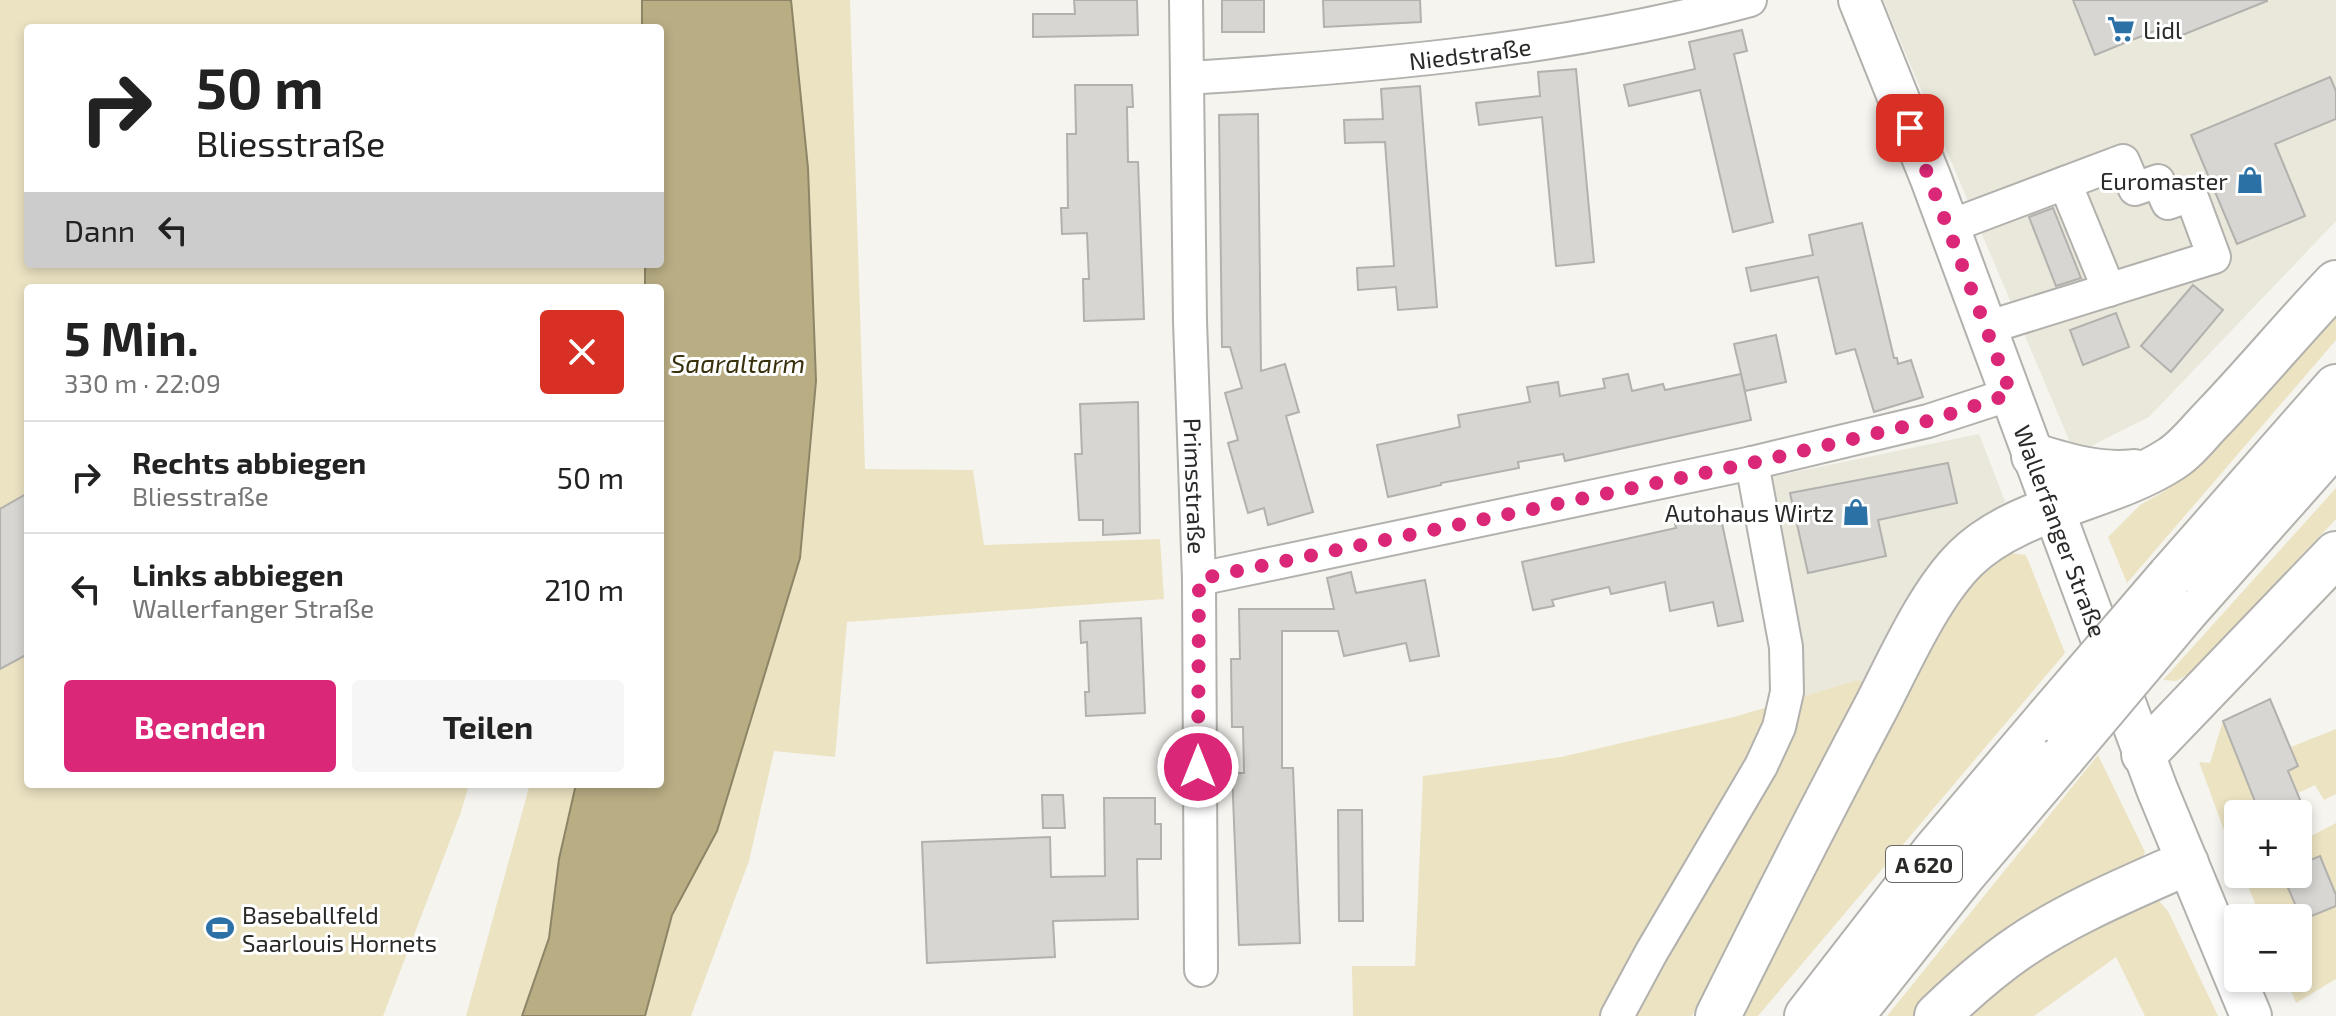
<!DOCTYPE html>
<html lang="de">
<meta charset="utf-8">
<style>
:root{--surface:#fff;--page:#f6f6f6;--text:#222;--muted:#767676;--line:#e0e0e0;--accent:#db2777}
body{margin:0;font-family:"Exo 2",sans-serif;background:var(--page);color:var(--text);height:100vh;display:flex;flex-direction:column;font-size:30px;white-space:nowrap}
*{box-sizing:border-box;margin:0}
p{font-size:26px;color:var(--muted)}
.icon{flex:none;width:44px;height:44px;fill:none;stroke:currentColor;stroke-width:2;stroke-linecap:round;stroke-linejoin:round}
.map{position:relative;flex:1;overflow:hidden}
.drawer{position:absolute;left:24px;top:284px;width:640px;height:504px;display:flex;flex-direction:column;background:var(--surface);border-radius:8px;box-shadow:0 4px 12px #0003}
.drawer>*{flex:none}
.guide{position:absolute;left:24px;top:24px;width:640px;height:244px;border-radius:8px;box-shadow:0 4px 12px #0003;background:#fff;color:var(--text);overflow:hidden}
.fabs{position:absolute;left:2224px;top:800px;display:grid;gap:16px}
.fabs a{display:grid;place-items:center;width:88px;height:88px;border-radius:8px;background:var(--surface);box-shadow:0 4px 12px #0003;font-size:40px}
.pin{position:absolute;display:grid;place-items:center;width:68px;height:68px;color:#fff;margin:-34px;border-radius:16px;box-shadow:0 4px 12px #0006}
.me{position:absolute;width:88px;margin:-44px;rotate:0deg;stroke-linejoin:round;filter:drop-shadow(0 0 6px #0008)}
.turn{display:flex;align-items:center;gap:28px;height:168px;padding:0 40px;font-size:36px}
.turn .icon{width:104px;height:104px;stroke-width:2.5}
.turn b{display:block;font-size:56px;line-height:68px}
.then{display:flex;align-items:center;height:76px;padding:0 40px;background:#0003;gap:16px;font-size:30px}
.round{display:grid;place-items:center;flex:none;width:84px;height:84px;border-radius:8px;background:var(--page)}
.head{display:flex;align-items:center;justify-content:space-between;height:136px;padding:0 40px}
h1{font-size:48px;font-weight:700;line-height:60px}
.primary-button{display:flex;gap:16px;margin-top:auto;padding:16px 40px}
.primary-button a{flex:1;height:92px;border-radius:8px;background:var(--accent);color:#fff;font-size:32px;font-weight:700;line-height:92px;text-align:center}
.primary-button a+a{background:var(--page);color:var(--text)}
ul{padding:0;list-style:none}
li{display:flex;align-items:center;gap:24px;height:112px;padding:0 40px;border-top:2px solid var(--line)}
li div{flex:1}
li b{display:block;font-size:30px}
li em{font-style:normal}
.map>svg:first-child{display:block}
.built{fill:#eae7db}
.green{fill:#ebe3c2}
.water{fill:#b8ad83;stroke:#8d8567;stroke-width:2}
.building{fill:#d7d6d2;stroke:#b2b1ad;stroke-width:2}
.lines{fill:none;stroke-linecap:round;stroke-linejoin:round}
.minor-casing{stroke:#b2b1ad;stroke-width:36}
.major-casing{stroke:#b2b1ad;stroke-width:44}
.highway-casing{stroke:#b2b1ad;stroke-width:48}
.minor{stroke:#fff;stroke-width:32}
.major{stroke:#fff;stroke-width:40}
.highway{stroke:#fff;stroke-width:44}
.highway-bridge-casing{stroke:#b2b1ad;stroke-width:48;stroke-linecap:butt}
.highway-bridge{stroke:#fff;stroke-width:44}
.route{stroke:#db2777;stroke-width:14;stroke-dasharray:0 25.2}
.labels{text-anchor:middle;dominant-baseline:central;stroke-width:6;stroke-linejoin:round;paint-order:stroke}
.shield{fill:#fff;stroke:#696968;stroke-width:2}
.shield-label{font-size:22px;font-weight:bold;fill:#292927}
.poi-label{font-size:24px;fill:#292927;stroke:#fff;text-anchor:start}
.street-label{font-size:24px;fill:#292927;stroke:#fff}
.water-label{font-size:26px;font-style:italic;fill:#39300d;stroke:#fff}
</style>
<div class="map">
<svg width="2336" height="1016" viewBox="0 0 2336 1016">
<rect width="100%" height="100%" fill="#f5f4ef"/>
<!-- built -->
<path class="built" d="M1883,0H2336V221L2149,417L2075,454Z
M1979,434L2005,501L1981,525L1866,683L1858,680L1795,699L1766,478Z"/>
<!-- green -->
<path class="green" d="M0,0H642V28H28V264H645V288H28V784H469L461,812L383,1016H0Z
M791,0H850L865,469L973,470L984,545L1160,539L1164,599L847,622L835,757L774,751L749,861L691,1016H645L672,915L717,831L800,558L816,381L808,168Z
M2336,318V340L2127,583L2108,537L2140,505L2165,491Z
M2336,488V519L2193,672L2176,681L2163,680Z
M2003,552L2026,555L2065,653L1758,1016H1741L1924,651L1973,576Z
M1858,680L1866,683L1692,1016H1353L1352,966H1415L1423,776L1561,757L1734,717Z
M2223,721L2255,801L2238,809V849L2232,852L2199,762L2210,763Z
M2336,729V794L2324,800L2315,785L2298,793L2289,770L2298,766L2291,747Z
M2098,755L2145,852L2137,867L1916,1016H1887Z
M530,784H576L559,859L549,938L522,1016H466Z
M2336,823V979L2296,1003L2286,978H2298V918H2261L2243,874H2298V843Z
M2159,901L2168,911L2218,1016H2145L2116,957L2034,1016H1959L2038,955L2145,902Z"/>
<!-- water -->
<path class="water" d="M642,0H791L808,168L816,381L800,558L717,831L672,915L645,1016H522L549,938L559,859L576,784H660V288H645V264H660V28H642Z"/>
<!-- building -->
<path class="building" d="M1074,0H1137L1138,35L1033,37V14H1075Z
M1222,0H1264V32H1222Z
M1323,0H1420L1421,22L1324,27Z
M2073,0H2267V1L2180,36L2174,23L2095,55Z
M1742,30L1747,51L1734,54L1773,222L1733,232L1700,90L1629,106L1624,85L1695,69L1689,42Z
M1576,69L1594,262L1556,266L1542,117L1479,125L1476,103L1540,96L1538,72Z
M2330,77L2336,91V119L2275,144L2305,216L2237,244L2191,135Z
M1075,85H1132L1133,107H1127L1128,162H1138L1144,319L1084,321L1083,279H1089L1087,233L1062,234L1061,208H1068L1067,134H1076Z
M1420,86L1437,307L1398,310L1396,287L1358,290L1357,268L1394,266L1385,142L1345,143L1344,120L1383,119L1381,89Z
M1258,114L1261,371L1285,364L1299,412L1286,416L1313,512L1268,525L1264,508L1248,513L1228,443L1238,440L1225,393L1242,388L1230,347H1222L1219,115Z
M2053,208L2081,278L2056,286L2029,217Z
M1862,223L1894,358H1897L1898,364L1911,360L1923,397L1874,412L1855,349L1836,354L1818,277L1751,291L1746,268L1813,255L1809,235Z
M2193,285L2223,310L2171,372L2141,346Z
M2116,313L2129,347L2083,365L2070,330Z
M1776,335L1786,382L1745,391L1734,344Z
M1628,374L1632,391L1663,384L1665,390L1741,374L1751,420L1565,461L1563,454L1518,462L1519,468L1441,483V485L1388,497L1377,445L1460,427L1458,415L1530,402L1527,387L1558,382L1560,396L1605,388L1603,379Z
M1138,402L1140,533L1103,535V520H1079L1075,454H1082L1080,404Z
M1948,463L1957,503L1878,520L1886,556L1808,573L1790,493Z
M28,493V654L0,669V509Z
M1720,514L1743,621L1718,626L1713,602L1670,611L1665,582L1611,594L1609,587L1552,600L1554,606L1533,610L1522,562L1676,528L1675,524Z
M1351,572L1356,593L1425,580L1439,656L1410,661L1406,643L1344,656L1338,631H1282V768H1293L1300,943L1239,945L1232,773H1244L1243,727H1232L1231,659H1240L1239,609H1334L1327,578Z
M1141,618L1145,713L1086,716L1085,692H1089L1087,642L1081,643L1080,621Z
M2270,699L2298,766L2288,771L2306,814H2260L2223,721Z
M1042,795H1063L1065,828H1043Z
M1104,798H1155V824H1161V859H1137L1138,919L1053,921L1055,957L927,963L922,842L1050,837L1051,877L1105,876Z
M1338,810H1362L1363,921H1339Z
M2320,856L2336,895V906L2302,920L2282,874H2298V865Z"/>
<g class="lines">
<!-- minor casing -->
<g class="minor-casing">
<g id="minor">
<path id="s1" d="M1186,0L1190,321L1199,579L1201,970"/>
<path id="s2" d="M1187,78C1377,66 1565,50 1750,0"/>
<path d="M2065,183L2109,290"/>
<path d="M1948,227L2123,161L2135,189L2158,181L2168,203L2191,195L2214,257L1986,328"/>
<path d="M1199,579L1752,463L1928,421L2011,394"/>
<path d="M1617,1016L1651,953L1761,766L1779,727L1787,692L1786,647L1752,463"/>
</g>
</g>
<!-- major casing -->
<g class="major-casing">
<g id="major">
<path id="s3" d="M1859,0L1931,179L2157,789L2251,1016"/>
</g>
</g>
<!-- highway casing -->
<g class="highway-casing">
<path id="highway" d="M2034,456C2067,466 2099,476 2134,472
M2170,576L2336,387
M2184,613L2336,442
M2144,754L2336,554
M1718,1016C1769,913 1821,811 1875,709C1899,663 1928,596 1965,559C2017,507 2110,499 2171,459C2187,449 2200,431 2214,417C2256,373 2294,327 2336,283
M1807,1016L1935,851L2048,718
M1851,1016L1962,876L2063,757
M1937,1016C1963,991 1989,968 2018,948C2069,913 2130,888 2186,863"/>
</g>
<!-- minor -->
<use href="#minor" class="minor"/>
<!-- major -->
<use href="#major" class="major"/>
<!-- highway -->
<use href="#highway" class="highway"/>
<!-- highway-bridge casing -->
<g class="highway-bridge-casing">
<path id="highway-bridge" d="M2048,718L2170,576
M2063,757L2184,613"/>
</g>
<!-- highway-bridge -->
<use href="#highway-bridge" class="highway-bridge"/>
</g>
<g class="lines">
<!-- route -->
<path class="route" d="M1198,767L1199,579L1752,463L1928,421L2011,394L1910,128"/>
</g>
<!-- icons -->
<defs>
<g id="supermarket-bare" transform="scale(2.16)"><path d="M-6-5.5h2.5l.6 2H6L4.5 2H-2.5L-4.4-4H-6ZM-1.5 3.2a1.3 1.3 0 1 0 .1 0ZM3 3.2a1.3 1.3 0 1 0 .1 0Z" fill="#2b71a6" stroke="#fff" stroke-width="2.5" paint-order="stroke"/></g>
<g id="shop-bare" transform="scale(2.16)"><path d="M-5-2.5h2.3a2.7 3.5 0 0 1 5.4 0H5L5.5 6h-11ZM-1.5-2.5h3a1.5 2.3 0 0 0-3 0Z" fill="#2b71a6" stroke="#fff" stroke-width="2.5" paint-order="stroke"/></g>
<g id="stadium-bare" transform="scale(2.16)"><path d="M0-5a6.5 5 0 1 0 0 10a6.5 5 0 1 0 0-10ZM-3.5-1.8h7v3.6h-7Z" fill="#2b71a6" stroke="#fff" stroke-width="2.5" paint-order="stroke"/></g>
</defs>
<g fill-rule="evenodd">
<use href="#supermarket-bare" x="2121" y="29"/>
<use href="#shop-bare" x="2250" y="180"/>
<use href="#shop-bare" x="1856" y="512"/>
<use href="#stadium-bare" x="220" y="928"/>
</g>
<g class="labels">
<!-- shield labels -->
<rect class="shield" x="1886" y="846" width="76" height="36" rx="6"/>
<g class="shield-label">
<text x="1924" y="864">A 620</text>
</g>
<!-- poi labels -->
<g class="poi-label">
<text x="2143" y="29">Lidl</text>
<text x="2228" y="180" text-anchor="end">Euromaster</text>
<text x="1834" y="512" text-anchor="end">Autohaus Wirtz</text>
<text x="242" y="914">Baseballfeld<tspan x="242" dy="28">Saarlouis Hornets</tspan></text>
</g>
<!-- street labels -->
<g class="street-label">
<text stroke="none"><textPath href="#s2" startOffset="284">Niedstraße</textPath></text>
<text stroke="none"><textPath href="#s1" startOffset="486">Primsstraße</textPath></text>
<text stroke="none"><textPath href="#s3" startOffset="568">Wallerfanger Straße</textPath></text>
</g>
<!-- water labels -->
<g class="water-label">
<text x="738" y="362">Saaraltarm</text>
</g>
</g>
</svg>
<div class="fabs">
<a>+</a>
<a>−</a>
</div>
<div class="pin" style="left:1910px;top:128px;background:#d93025"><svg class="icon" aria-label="arrive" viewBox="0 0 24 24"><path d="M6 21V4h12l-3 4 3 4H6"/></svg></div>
<svg class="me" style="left:1198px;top:767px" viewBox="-20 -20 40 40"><circle r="17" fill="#db2777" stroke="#fff" stroke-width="3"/><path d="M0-11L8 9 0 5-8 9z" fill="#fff"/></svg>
<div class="guide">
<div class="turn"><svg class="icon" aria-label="right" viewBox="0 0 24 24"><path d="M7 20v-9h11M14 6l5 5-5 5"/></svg><div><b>50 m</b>Bliesstraße</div></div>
<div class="then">Dann<svg class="icon" aria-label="left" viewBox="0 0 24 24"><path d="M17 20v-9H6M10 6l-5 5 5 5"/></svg></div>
</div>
<section class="drawer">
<div class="head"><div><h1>5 Min.</h1><p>330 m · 22:09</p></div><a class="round" style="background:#d93025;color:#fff"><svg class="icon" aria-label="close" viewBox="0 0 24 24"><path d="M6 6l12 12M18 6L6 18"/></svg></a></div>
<ul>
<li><svg class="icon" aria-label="right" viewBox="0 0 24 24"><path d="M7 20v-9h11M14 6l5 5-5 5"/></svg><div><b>Rechts abbiegen</b><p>Bliesstraße</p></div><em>50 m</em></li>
<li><svg class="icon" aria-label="left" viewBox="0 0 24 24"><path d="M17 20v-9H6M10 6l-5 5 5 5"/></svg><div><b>Links abbiegen</b><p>Wallerfanger Straße</p></div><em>210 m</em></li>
</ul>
<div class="primary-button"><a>Beenden</a><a>Teilen</a></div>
</section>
</div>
